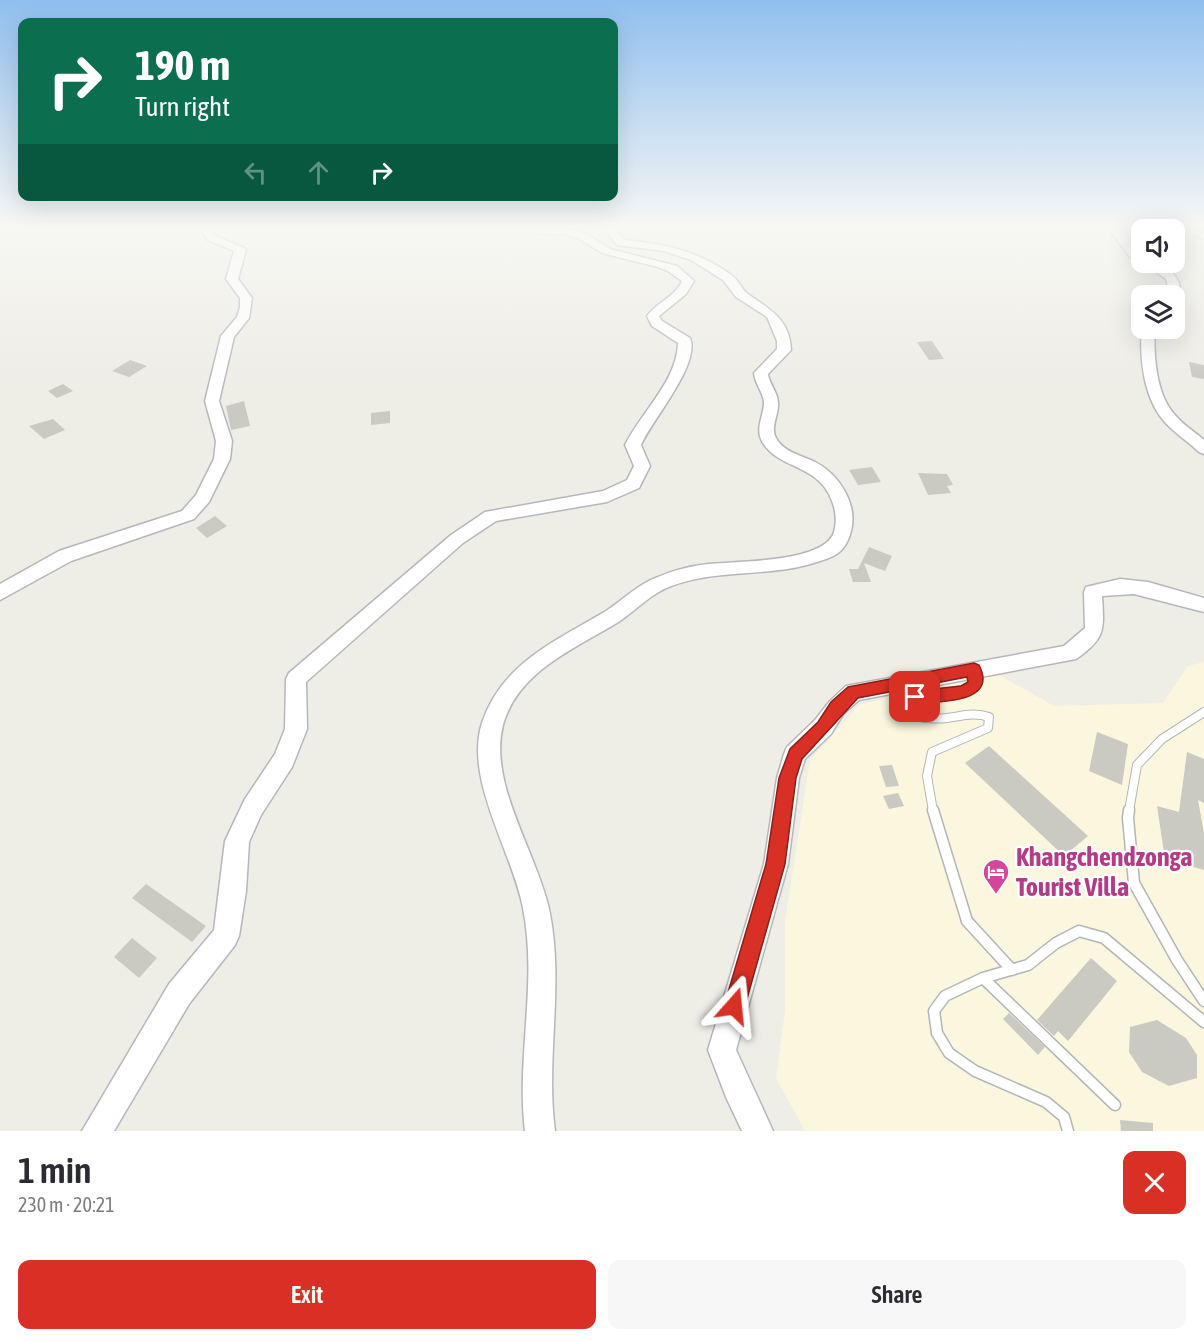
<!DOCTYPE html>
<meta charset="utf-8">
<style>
:root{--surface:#fff;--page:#f7f7f7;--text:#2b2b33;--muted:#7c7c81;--accent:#d93025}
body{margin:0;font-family:"Asap Condensed",sans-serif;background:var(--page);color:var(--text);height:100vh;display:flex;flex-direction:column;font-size:22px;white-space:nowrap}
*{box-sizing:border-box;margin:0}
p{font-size:20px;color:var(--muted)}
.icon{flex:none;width:33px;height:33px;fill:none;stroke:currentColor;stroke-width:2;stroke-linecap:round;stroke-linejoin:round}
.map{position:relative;height:1131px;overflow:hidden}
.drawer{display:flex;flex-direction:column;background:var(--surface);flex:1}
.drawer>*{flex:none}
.banner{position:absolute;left:18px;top:18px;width:600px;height:183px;border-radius:12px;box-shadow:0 6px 24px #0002;background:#0b6e4f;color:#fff;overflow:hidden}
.controls{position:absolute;left:1131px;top:219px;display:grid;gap:12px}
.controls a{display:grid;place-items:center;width:54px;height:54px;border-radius:12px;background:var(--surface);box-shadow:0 6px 24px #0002;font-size:30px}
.pin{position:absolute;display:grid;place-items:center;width:51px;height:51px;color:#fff;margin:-26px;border-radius:12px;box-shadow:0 3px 9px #0006}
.me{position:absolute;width:66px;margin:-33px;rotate:18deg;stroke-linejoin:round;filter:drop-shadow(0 0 4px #0008)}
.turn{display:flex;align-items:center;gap:21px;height:126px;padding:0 18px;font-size:27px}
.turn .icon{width:78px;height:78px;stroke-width:2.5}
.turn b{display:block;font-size:42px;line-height:51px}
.lanes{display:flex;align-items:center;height:57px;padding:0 18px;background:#0003;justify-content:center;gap:30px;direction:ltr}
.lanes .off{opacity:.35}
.round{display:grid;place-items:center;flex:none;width:63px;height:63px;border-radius:12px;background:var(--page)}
.headline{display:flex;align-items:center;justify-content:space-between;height:102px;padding:0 18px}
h1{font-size:36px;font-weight:600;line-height:45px}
.cta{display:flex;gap:12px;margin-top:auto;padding:12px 18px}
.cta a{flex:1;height:69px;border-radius:12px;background:var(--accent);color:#fff;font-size:24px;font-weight:600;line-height:69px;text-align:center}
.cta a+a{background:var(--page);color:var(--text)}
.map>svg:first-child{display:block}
.commercial{fill:#fbf7de}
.building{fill:#cac9c2}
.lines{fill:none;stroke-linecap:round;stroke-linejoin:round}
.lane-far1-casing{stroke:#b3b5b9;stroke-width:10}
.lane-casing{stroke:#b3b5b9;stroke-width:13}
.street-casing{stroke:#b3b5b9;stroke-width:2}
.secondary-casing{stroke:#b5b7bc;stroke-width:3}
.lane-far1{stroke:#fff;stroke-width:8}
.lane{stroke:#fff;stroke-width:10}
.street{fill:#fff;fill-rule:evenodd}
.secondary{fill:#fff;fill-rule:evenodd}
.route{fill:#d93025;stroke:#8d1f18;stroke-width:1.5}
.labels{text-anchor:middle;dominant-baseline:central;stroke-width:4.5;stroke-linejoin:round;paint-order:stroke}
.near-hotel-label{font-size:26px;font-weight:bold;fill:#b23c85;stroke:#fff;text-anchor:start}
</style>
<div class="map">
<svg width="1204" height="1131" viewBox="0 0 1204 1131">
<rect width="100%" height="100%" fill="#eeede6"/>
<!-- commercial -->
<path class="commercial" d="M1204,662V1131H805L776,1078L785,1010V921L810,760L859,705L959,680L999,675L1054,706L1163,703L1188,666Z"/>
<!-- building -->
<path class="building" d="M932,341L944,359L929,360L917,342Z
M130,360L147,366L129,377L112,371Z
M1189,362L1204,365V379L1192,377Z
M63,384L73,391L57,398L48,391Z
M244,401L250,426L231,430L226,406Z
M390,411V423L371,425V413Z
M53,419L65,430L44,439L29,426Z
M872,467L881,482L858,485L849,470Z
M918,473L947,474L953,485L947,486L951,493L928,495Z
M215,516L227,526L207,538L196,528Z
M869,547L892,556L885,571L864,563L871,582H853L849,569H858Z
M1097,732L1128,744L1122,785L1089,771Z
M989,746L1088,836L1064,856L965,763Z
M1187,752L1204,759V803L1198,800L1204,833V870L1165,859L1160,826L1157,806L1179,812Z
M892,765L899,786L886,787L879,766Z
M898,793L904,806L889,809L883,796Z
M146,884L206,926L192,942L132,898Z
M132,938L157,958L139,978L114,957Z
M1091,958L1117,981L1068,1041L1058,1031L1054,1036L1037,1020Z
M1009,1013L1045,1047L1038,1055L1003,1019Z
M1157,1020L1186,1038L1197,1055V1078L1169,1086L1142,1072L1129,1052L1130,1027Z
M1120,1120L1153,1123V1131H1121Z"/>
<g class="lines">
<!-- lane-far1 casing -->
<g class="lane-far1-casing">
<path id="lane-far1" d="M933,811L927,776L932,752L988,728L989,717C974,712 962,716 947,718C929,720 912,717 896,710L898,702L967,689L976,685L974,670
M1129,811L1137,765L1162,739L1204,712"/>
</g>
<!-- lane casing -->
<g class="lane-casing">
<path id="lane" d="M933,810L967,921L1012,970
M1129,810L1128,818L1134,883L1177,960L1204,1001
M983,978L1115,1105
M1068,1131L1064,1117L1046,1102L975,1071L949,1053L937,1033L934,1011L945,996L983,978L1028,965L1056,943L1079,931L1104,938L1204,1022"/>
</g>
<!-- street casing -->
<g class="street-casing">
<path id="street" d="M516,225L562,230L566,232C554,239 528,232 516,225Z
M1169,225H1180L1204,234V239Z"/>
</g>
<!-- secondary casing -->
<g class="secondary-casing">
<path id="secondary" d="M201,225H211L210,229L216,236L244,248L246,250L238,279L252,298L249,318L234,337L219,401L232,441L230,459L209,502L194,519L71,561L0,600V584L59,551L182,511L196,495L214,459L216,441L205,401L221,336L237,317L240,307V298L226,279L234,251L208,240L200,229Z
M554,225H566L563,228L586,234L610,249L677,266L694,281L686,294L659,316L662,321L690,338C701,364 652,420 641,445L650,466L639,488L607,502L496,521L463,543L306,682L307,729L292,767L261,815L249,842L246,891L239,936L235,945L189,1004L114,1131H82L169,984L214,930L225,841L245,799L275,754L285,729L286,679L289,673L451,535L485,512L603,491L627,480L634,466L625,445C642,411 677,381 678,343L652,326L647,316C656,303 675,297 682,281L668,271L658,267L602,253L578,238L551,231L550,229Z
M599,225H613L624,240C665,244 696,250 730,274C738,279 741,289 748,294C770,310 790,319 791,350L768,374C769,384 778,392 778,403C779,414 770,428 776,438C783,452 803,456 815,462C839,474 858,504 851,531C849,539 845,548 838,553C833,557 826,559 820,561C772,578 718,568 671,586C652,593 637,609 620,621C577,648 518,670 503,725C488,783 536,851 549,909C565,984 545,1057 555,1131H525C516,1056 538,984 523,908C512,851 464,779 482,723C502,663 556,641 606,611C623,600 638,584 658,577C674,570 691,566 708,564C736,561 825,563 834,532C837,521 836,511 832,501C819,464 780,470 763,443C754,429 764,416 764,402C763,392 755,384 754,373L777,349V341L767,317L736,297L723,280L691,260L664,251L617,245L604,228Z
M1106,225H1117L1142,254V262L1130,257Z
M1142,262C1158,262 1171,266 1179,283L1180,288L1173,296H1160L1168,287L1166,279Z
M1142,328H1155C1153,354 1156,395 1175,415C1183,425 1195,432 1204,440V454L1199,452C1188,441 1174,433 1164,421C1144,398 1139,358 1142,328Z
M1120,579L1148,582L1204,598V612L1134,594L1102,596C1104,630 1106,638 1076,659L859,700L844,713L831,734L805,759L799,778L788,864L736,1050L773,1131H742L726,1097L708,1050L764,864L777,778L784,754L787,747L815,720L830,701L846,686L1064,646L1085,628L1084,592L1086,587Z"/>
</g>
<!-- lane-far1 -->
<use href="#lane-far1" class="lane-far1"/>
<!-- lane -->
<use href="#lane" class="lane"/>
<!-- street -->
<use href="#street" class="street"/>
<!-- secondary -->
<use href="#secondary" class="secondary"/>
</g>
<!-- sky -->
<linearGradient id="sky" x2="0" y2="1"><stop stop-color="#90bfee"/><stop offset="0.59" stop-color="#f7f7f4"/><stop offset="1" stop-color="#f7f7f4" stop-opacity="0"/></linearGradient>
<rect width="1204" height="383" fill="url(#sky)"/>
<!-- route -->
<path class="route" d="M974,663L979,665C999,704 939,701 915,704L910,702L907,697L910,693L915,691L961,686L968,682L967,677L858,698L802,759L796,778L785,864L745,1006L741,1013L734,1016L727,1013L724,1006L766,864L779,778L790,749L818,722L831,702L848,687Z"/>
<!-- icons -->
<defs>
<g id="hotel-pin" transform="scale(1.35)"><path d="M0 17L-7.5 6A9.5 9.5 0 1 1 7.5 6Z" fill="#d1479c" stroke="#fff"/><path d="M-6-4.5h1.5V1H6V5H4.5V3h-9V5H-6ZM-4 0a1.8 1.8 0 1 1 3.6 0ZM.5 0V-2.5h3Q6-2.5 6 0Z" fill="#fff"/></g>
</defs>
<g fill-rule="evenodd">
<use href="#hotel-pin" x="996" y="872"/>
</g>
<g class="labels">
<!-- near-hotel labels -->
<g class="near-hotel-label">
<text x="1016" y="857">Khangchendzonga<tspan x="1016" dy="30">Tourist Villa</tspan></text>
</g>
</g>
</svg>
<div class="controls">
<a><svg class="icon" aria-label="sound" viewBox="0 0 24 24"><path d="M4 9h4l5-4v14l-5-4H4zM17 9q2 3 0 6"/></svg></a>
<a><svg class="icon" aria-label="layers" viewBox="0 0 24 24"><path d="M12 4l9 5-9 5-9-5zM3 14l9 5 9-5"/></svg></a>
</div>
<div class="pin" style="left:915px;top:697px;background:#d93025"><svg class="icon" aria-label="arrive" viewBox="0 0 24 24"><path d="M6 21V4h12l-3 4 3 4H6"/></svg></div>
<svg class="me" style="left:734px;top:1006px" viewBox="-20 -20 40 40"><path d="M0-17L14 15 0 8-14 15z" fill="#d93025" stroke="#fff" stroke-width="4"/></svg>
<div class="banner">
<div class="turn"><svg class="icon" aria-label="right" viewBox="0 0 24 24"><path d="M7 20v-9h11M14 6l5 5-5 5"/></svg><div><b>190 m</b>Turn right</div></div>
<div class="lanes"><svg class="icon off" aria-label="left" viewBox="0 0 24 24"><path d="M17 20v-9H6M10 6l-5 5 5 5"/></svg><svg class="icon off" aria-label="ahead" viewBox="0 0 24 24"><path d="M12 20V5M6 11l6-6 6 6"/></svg><svg class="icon" aria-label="right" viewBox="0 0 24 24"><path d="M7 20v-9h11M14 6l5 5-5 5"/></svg></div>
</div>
</div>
<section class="drawer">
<div class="headline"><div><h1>1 min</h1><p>230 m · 20:21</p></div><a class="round" style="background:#d93025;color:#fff"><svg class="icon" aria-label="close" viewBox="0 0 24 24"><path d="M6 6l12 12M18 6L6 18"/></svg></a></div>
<div class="cta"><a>Exit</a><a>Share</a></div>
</section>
